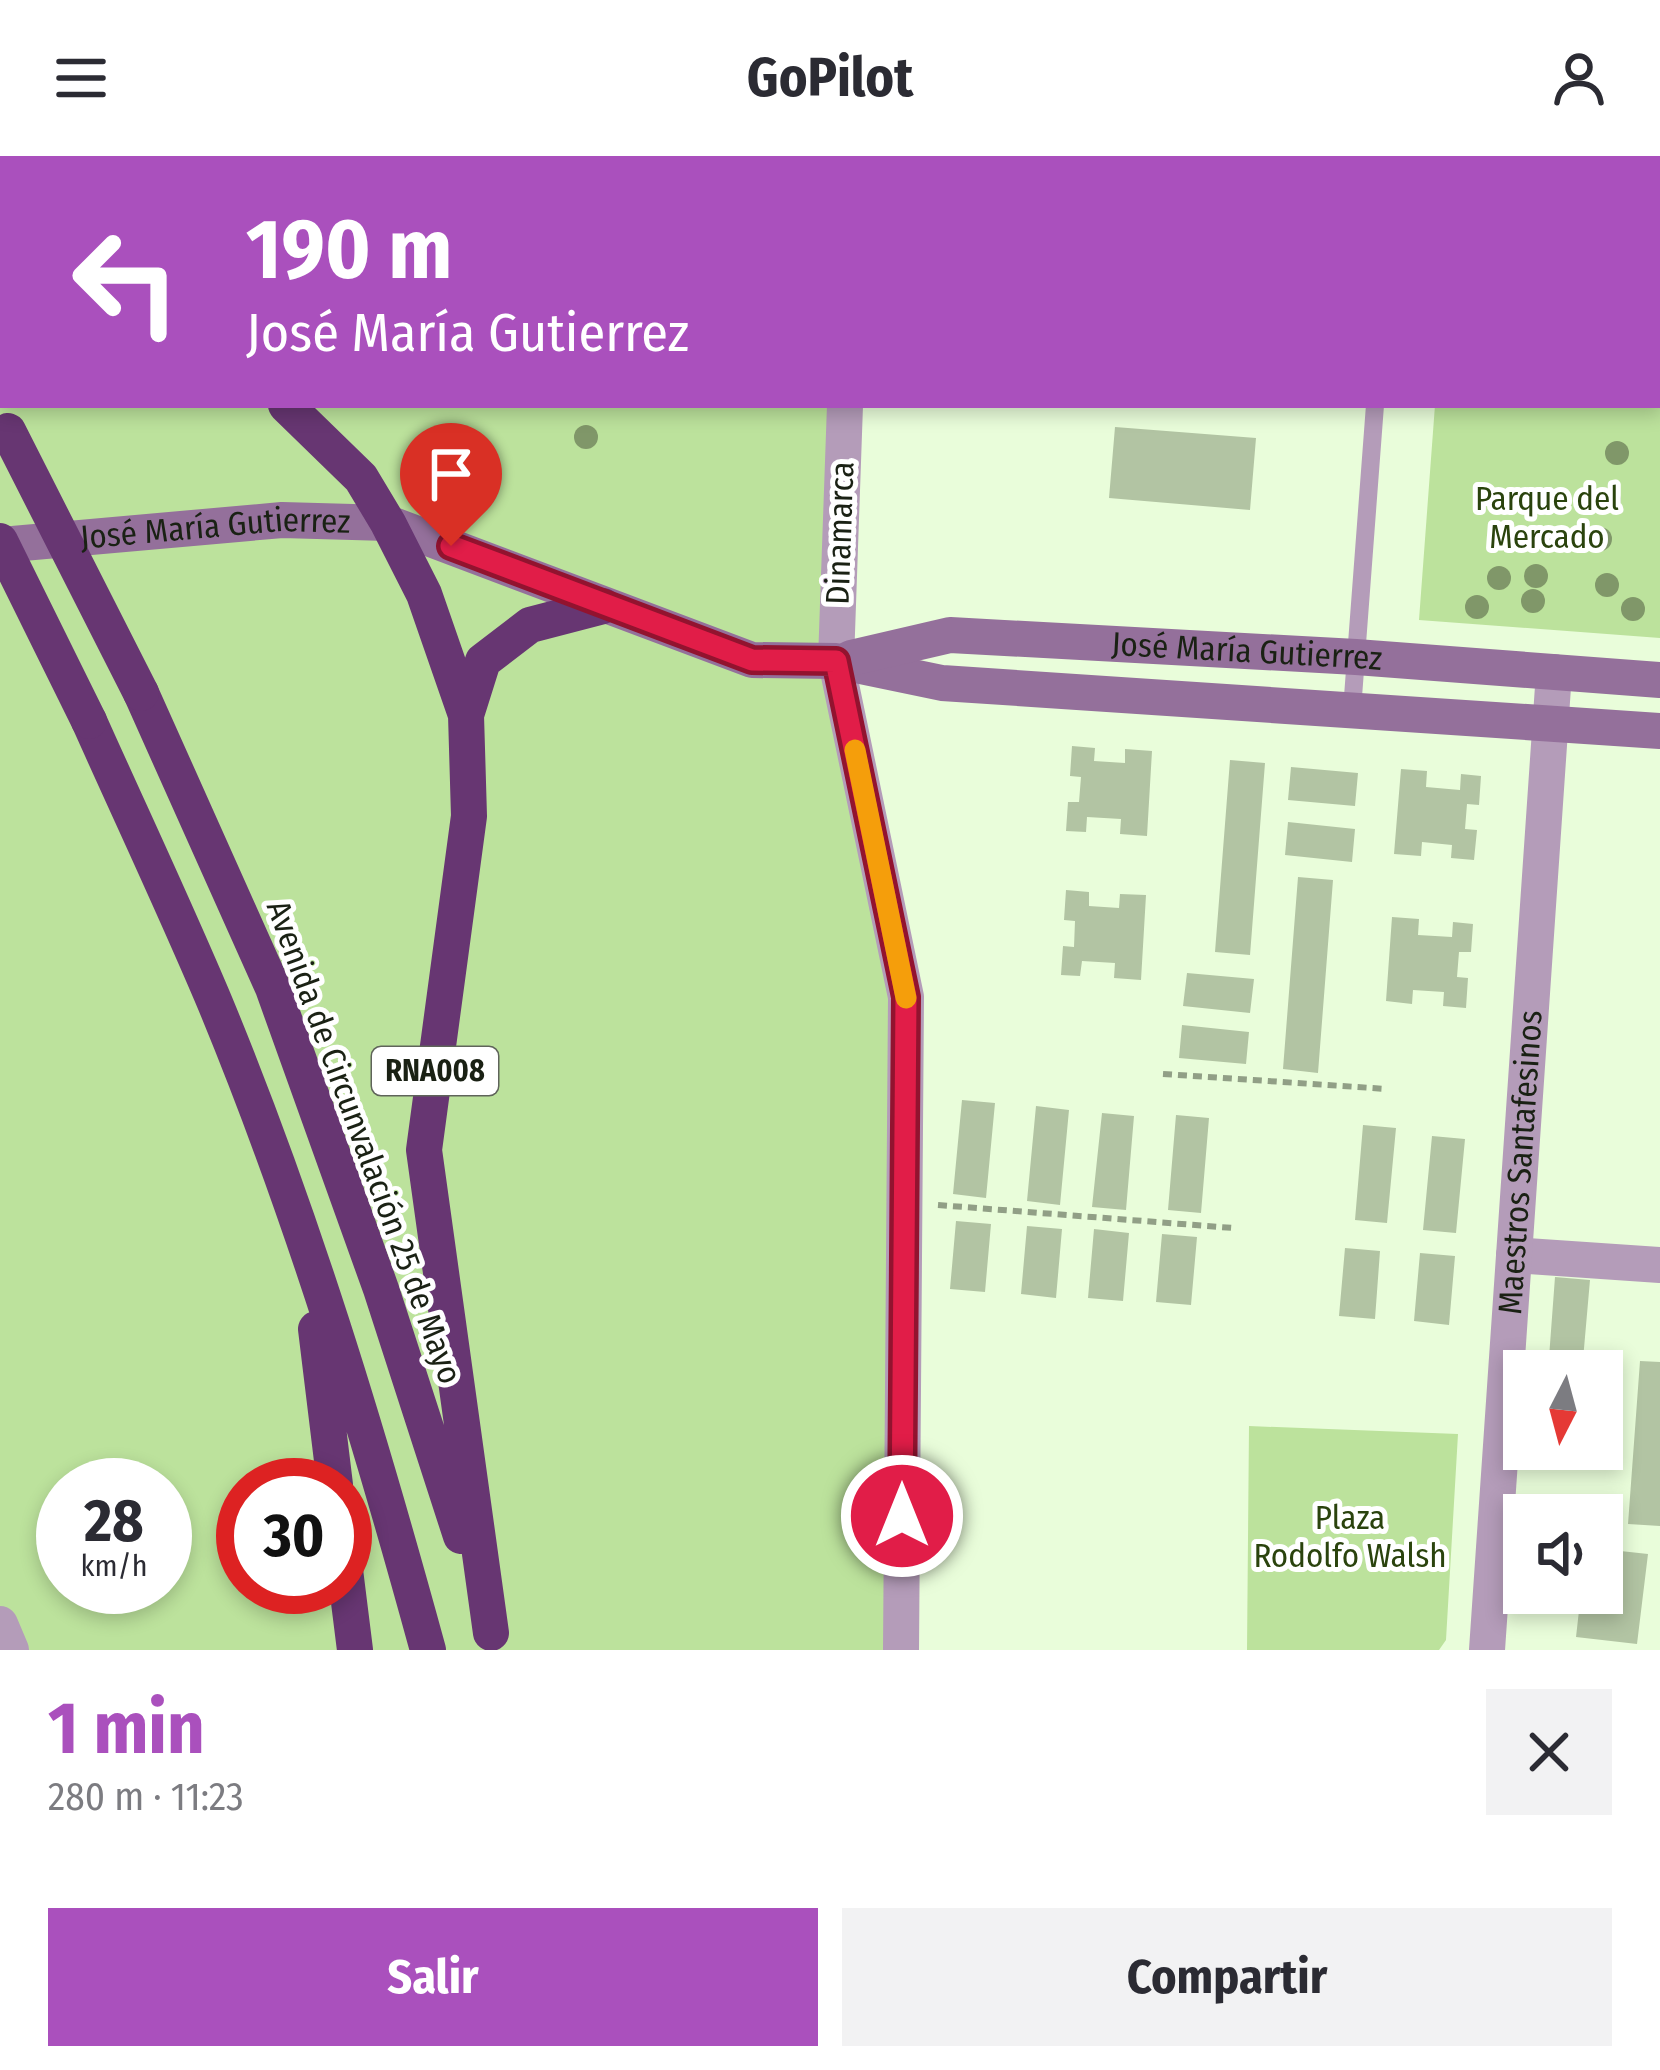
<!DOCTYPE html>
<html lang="es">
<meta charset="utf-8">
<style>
:root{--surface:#fff;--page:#f2f2f3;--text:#2b2b33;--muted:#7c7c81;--accent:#aa50bd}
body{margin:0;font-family:"Fira Sans Condensed",sans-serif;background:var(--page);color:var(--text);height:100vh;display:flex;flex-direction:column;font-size:45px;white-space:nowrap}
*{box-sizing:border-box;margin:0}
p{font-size:39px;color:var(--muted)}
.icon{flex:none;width:66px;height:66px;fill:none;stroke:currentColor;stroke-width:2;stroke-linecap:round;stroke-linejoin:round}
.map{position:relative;height:1494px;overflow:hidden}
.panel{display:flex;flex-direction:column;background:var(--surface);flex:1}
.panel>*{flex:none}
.banner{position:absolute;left:0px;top:0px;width:1662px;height:252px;box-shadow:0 6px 18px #0003;background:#aa50bd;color:#fff;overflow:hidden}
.needle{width:78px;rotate:186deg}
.controls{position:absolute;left:1503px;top:1194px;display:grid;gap:24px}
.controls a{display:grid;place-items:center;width:120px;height:120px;border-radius:0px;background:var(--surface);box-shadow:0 6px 18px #0003;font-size:60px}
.speed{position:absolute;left:36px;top:1302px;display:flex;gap:24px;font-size:60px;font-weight:700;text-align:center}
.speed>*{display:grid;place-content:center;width:156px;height:156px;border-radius:50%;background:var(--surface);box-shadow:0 6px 18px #0003;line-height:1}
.speed small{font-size:30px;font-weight:400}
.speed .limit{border:18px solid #d22;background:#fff;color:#111}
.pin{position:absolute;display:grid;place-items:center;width:102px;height:102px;color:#fff;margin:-123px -51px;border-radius:50% 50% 50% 0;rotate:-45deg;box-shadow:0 0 12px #0007}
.pin .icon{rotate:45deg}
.me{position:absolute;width:132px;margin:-66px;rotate:0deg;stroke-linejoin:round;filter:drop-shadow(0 0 9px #0008)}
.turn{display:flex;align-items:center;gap:42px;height:252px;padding:0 48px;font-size:54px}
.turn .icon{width:156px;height:156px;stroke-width:2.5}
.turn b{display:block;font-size:84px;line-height:102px}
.round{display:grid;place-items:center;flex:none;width:126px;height:126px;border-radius:0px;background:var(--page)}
.head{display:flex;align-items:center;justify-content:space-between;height:204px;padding:0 48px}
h1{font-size:72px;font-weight:700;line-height:90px;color:var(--accent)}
.action{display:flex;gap:24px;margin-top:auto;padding:24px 48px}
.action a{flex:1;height:138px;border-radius:0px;background:var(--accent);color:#fff;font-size:48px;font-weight:700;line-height:138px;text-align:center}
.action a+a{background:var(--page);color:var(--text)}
header{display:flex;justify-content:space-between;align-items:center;height:156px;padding:0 48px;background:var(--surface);font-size:54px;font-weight:700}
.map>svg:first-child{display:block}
.green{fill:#bce29c;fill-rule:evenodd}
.building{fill:#b2c4a3}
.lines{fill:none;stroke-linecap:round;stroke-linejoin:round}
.path{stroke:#919f86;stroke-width:6;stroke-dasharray:9 6;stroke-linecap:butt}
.lane{stroke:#b49cb9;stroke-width:18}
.street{stroke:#b49cb9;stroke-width:36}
.secondary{stroke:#94709b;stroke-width:36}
.highway{stroke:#673672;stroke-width:36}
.highway-bridge{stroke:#673672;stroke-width:36}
.tree{fill:#809769}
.route-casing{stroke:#92132f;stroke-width:30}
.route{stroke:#e11d48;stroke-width:21}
.slow{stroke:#f59e0b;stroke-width:21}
.labels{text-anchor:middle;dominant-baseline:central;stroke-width:10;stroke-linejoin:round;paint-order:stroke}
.shield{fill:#fff;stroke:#5f645a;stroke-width:3}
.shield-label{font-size:30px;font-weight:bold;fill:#1a2114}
.park-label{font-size:33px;fill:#2a430d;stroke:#fff}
.street-label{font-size:33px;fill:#1a2114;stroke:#fff}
</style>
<header><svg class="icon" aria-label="menu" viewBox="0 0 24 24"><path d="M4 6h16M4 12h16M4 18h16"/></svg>GoPilot<svg class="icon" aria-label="person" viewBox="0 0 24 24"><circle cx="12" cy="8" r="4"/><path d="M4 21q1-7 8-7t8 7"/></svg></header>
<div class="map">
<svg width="1660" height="1494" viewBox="0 0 1660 1494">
<rect width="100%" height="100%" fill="#e9fdda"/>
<!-- green -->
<path class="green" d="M0,0H846V3H3V249H845L836,505L906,841L901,1494H0ZM63,1329H165V1431H63ZM243,1329H345V1431H243Z
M1660,94V482L1419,464L1435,249H1659Z
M1249,1270L1458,1278L1446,1484L1439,1494H1247Z"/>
<!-- building -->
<path class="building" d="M1115,271L1256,282L1250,354L1109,342Z
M1072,590L1095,592L1094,605L1125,607V593L1152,595L1147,680L1120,678L1121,663L1087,661L1086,676L1066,675L1068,646H1079L1081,621L1070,620Z
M1230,604L1265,607L1250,799L1215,796Z
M1291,611L1358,617L1355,650L1288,644Z
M1401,613L1427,615L1426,631L1460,634L1461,618L1481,620L1479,649L1467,648L1465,673L1477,674L1474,704L1451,702L1452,689L1422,686L1421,700L1394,698Z
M1288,666L1355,673L1352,706L1285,699Z
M1298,721L1333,724L1318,917L1283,913Z
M1066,734L1089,736V750L1119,752L1120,738L1146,739L1141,824L1114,822L1115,807L1082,805L1080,820L1061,819L1063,790L1074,791L1075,765L1064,764Z
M1392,761L1419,763L1418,779L1452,781L1453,766L1473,768L1471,796H1459L1457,821L1468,822L1466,852L1443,850L1444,836L1413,834L1412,848L1386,845Z
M1187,817L1254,823L1250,857L1183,850Z
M1182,869L1249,876L1246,908L1179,902Z
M962,944L995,947L986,1042L953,1038Z
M1036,950L1069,954L1060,1049L1027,1045Z
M1102,957L1134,960L1126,1054L1092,1051Z
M1176,959L1209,962L1201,1057L1168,1054Z
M1363,969L1396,972L1387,1067L1355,1064Z
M1432,980L1465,983L1456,1077L1423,1074Z
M956,1065L991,1068L985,1136L950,1133Z
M1027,1070L1062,1073L1056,1142L1021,1138Z
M1094,1073L1129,1077L1123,1145L1088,1142Z
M1162,1078L1197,1081L1191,1149L1156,1146Z
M1345,1092L1380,1095L1375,1163L1339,1160Z
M1420,1097L1455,1100L1449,1169L1414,1165Z
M1555,1121L1590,1124L1582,1215H1548Z
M1640,1205L1660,1206V1370L1628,1368Z
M1602,1393L1648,1398L1637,1488L1576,1481L1581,1437H1602Z"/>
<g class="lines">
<!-- path -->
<path class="path" d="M701,0L703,3
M1163,918L1387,933
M938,1049L1233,1072"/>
<!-- lane -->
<path class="lane" d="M1352,554L1375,249"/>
<!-- street -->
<g class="street">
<path d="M846,0V3"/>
<path d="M845,249L836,505L906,841L901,1494"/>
<path d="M1514,1099L1660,1109"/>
<path d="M0,1468L11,1494"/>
<path id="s1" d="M1487,1494L1554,516"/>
</g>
<!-- secondary -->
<g class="secondary">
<path id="s2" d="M0,389L282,364L388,367L752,504L836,505L942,527L1660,575"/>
<path id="s3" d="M851,502L950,479L1356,501L1660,524"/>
</g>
<!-- highway -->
<path class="highway" d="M0,40L3,43
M286,249L361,322L388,367L424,438L466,559L469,660L424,994L491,1477
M141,537L273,832L381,1133L461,1380
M466,559L483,505L530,469L603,450
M89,565C131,659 175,752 215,847C302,1057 368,1275 428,1494
M316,1173L335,1329
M345,1414L355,1494"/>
<!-- highway-bridge -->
<path class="highway-bridge" d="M8,275L141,537
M0,385L89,565"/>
</g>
<!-- trees -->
<g class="tree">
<circle cx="586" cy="281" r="12"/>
<circle cx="1617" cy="297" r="12"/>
<circle cx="1609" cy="344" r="12"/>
<circle cx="1600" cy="383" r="12"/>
<circle cx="1536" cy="420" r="12"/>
<circle cx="1499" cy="422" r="12"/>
<circle cx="1607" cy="429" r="12"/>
<circle cx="1533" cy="445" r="12"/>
<circle cx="1477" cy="451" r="12"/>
<circle cx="1633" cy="453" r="12"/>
</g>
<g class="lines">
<!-- route casing -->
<g class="route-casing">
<path id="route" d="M451,390L752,504L836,505L906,841L902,1360"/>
</g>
<!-- route -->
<use href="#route" class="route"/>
<!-- slow -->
<path class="slow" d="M855,594L906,842"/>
</g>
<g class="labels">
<!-- shield labels -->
<rect class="shield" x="372" y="891" width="126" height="48" rx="9"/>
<g class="shield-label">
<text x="435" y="915">RNA008</text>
</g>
<!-- park labels -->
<g class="park-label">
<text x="1547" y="343">Parque del<tspan x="1547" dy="38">Mercado</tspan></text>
<text x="1350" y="1362">Plaza<tspan x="1350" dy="38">Rodolfo Walsh</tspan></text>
</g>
<!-- street labels -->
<g class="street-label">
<text stroke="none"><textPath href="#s2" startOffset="216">José María Gutierrez</textPath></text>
<text transform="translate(840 377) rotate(-88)">Dinamarca</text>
<text stroke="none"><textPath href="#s3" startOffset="399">José María Gutierrez</textPath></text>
<text transform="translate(364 986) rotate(70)">Avenida de Circunvalación 25 de Mayo</text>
<text stroke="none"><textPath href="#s1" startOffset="489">Maestros Santafesinos</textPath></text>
</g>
</g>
</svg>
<div class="controls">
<a><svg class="needle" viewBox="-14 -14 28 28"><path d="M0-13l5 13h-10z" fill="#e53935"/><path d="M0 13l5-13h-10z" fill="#7c7c81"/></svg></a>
<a><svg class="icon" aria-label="sound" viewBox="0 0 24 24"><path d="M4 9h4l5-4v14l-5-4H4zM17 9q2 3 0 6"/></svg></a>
</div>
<div class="speed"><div>28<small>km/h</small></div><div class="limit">30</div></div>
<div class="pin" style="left:451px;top:390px;background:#d93025"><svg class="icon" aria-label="arrive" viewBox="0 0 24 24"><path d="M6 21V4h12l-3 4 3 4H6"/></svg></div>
<svg class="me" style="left:902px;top:1360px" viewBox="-20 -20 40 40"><circle r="17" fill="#e11d48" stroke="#fff" stroke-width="3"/><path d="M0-11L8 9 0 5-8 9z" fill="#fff"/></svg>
<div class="banner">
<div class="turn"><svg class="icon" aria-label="left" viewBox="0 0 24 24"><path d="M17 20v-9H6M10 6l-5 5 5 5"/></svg><div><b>190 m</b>José María Gutierrez</div></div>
</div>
</div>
<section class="panel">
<div class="head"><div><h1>1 min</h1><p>280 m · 11:23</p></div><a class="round"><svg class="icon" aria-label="close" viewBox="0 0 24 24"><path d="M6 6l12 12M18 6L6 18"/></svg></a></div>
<div class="action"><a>Salir</a><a>Compartir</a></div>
</section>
